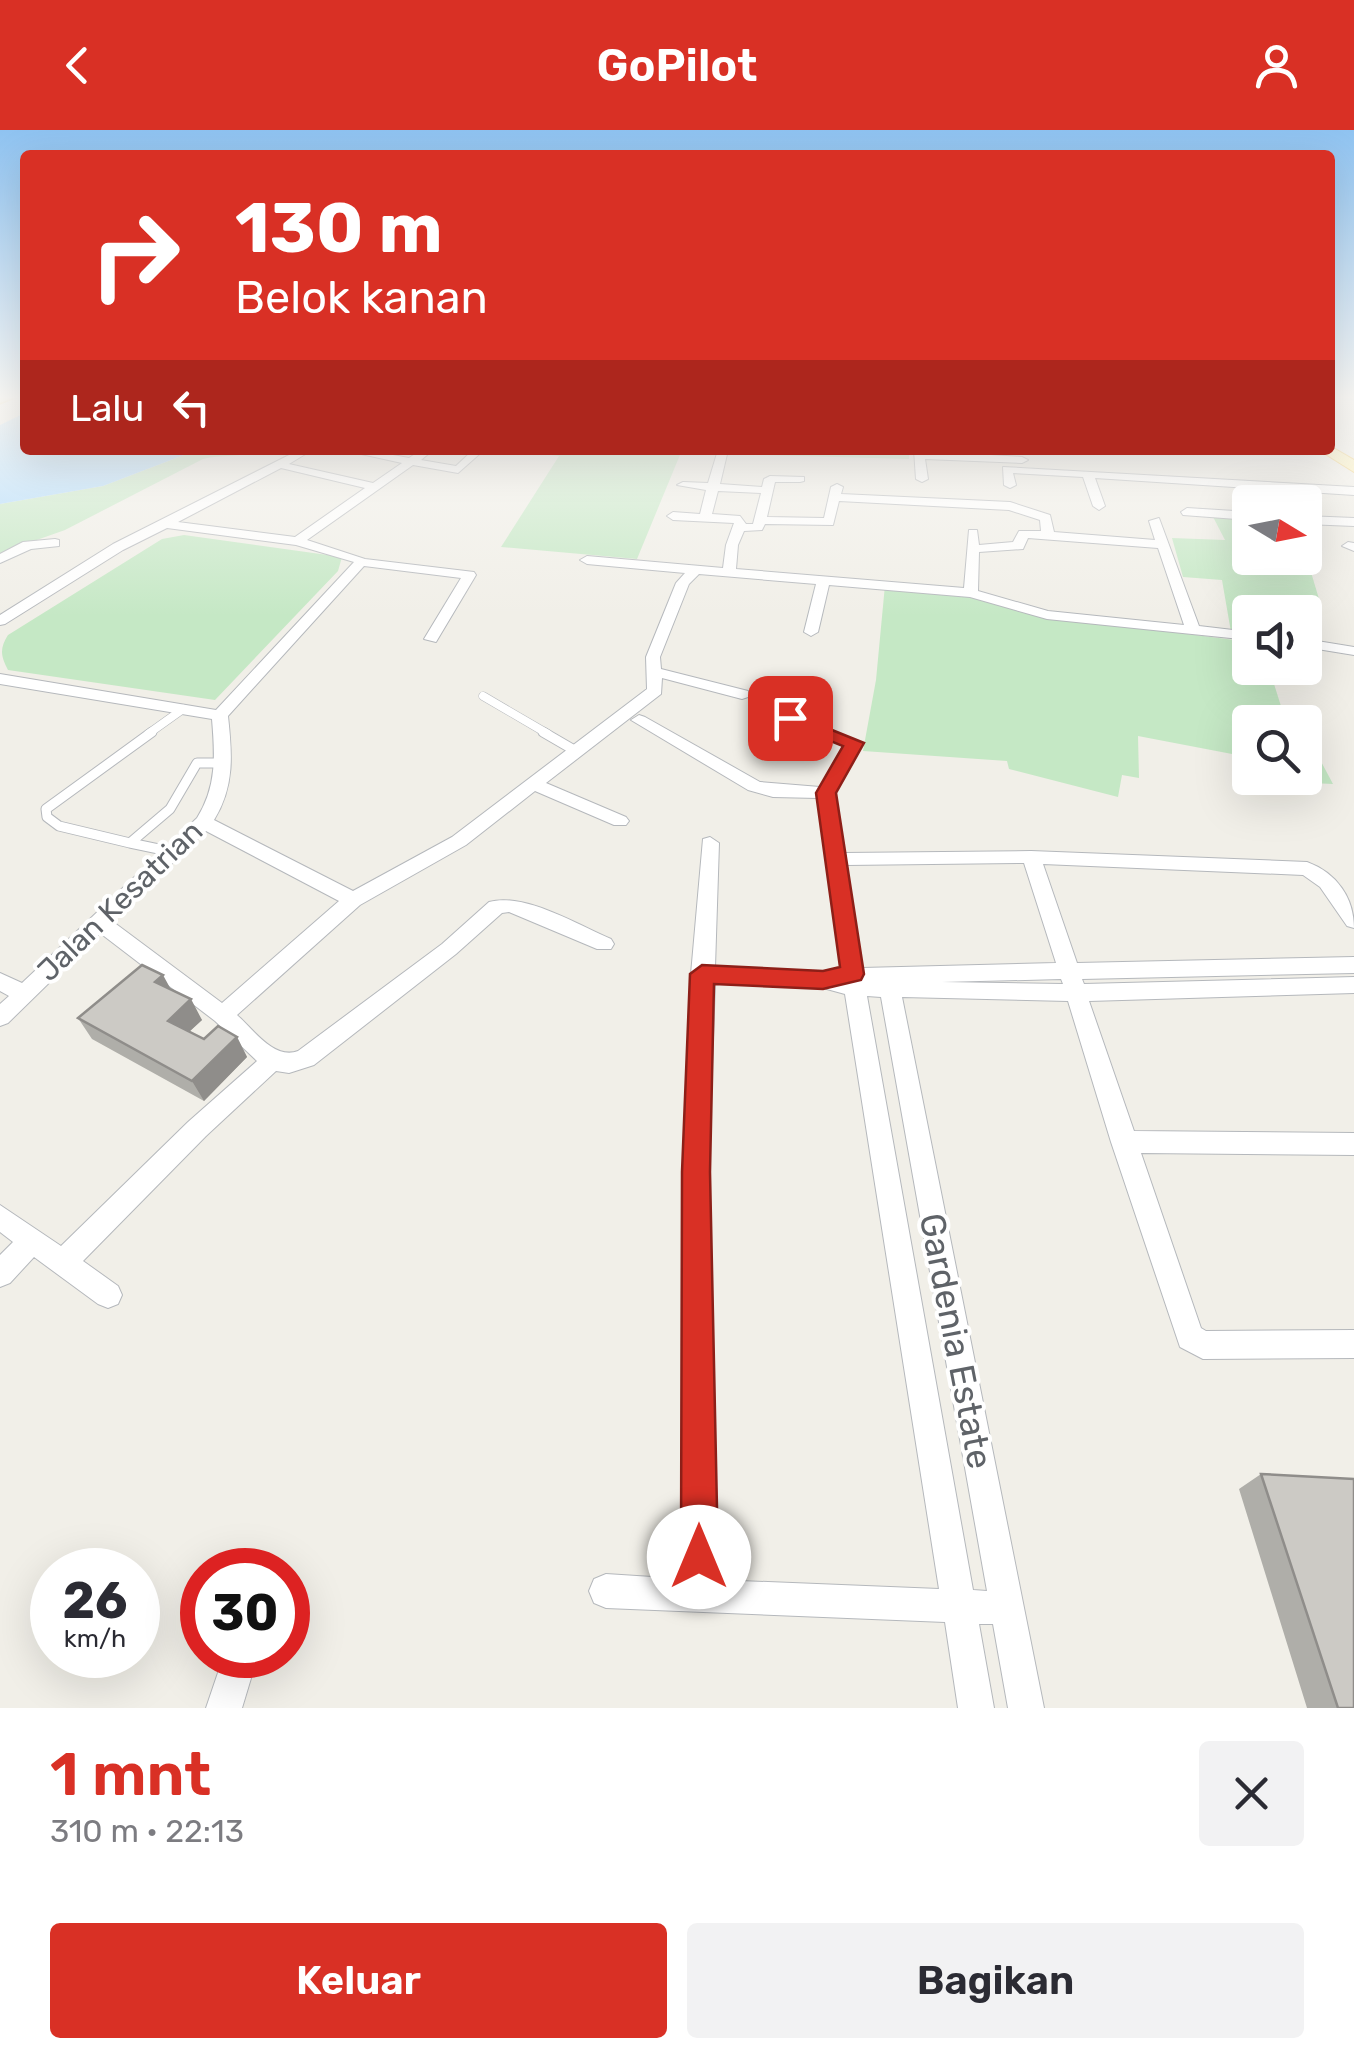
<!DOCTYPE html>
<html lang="id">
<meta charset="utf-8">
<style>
:root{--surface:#fff;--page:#f2f2f3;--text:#2b2b33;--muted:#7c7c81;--accent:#d93025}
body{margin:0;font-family:Rubik,sans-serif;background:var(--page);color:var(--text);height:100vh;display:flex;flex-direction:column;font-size:38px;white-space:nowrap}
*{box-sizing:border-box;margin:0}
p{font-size:32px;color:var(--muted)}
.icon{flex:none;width:55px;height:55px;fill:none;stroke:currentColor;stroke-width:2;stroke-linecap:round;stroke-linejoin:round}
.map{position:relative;height:1578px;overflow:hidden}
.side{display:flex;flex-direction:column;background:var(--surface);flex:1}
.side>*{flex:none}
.top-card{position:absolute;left:20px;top:20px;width:1315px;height:305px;border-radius:10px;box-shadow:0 10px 40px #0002;background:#d93025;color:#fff;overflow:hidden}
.needle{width:65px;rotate:100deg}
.buttons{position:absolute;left:1232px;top:355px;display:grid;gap:20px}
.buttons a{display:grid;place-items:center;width:90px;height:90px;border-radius:10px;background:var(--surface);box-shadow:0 10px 40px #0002;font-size:50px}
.speed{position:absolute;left:30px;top:1418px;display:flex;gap:20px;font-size:50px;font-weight:700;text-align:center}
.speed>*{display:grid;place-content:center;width:130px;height:130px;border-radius:50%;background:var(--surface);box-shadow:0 10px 40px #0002;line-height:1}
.speed small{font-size:25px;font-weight:400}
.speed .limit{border:15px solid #d22;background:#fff;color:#111}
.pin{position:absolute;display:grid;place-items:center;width:85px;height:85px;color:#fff;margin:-42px;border-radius:20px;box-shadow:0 5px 15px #0006}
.me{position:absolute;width:110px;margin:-55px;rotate:0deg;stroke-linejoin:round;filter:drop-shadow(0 0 8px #0008)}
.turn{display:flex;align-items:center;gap:35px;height:210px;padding:0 50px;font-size:45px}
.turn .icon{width:130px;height:130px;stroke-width:2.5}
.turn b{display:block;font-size:70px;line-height:85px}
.then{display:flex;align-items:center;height:95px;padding:0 50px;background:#0003;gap:20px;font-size:38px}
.round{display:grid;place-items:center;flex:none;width:105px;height:105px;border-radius:10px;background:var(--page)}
.summary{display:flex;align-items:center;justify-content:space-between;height:170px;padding:0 50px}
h1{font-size:60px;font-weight:600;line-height:75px;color:var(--accent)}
.cta{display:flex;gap:20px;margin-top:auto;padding:20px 50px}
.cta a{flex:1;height:115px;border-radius:10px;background:var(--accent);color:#fff;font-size:40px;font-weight:600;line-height:115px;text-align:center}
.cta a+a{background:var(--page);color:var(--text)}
header{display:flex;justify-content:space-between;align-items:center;height:130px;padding:0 50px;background:var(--accent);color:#fff;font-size:45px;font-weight:600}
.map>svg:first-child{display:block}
.green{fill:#c5e8c5}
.water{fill:#aadaff}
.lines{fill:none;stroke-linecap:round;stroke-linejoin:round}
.stream{stroke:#aadaff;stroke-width:4}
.lane-far1-casing{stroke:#b5b8bc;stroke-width:9}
.lane-casing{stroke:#b5b8bc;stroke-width:11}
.street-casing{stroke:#b5b8bc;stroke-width:2}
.primary-casing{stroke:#f2c960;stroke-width:2}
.highway-casing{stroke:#f9ab00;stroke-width:3}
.lane-far1{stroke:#fff;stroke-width:8}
.lane{stroke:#fff;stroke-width:9}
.street{fill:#fff;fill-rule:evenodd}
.primary{fill:#fff2af;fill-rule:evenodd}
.highway{fill:#fde293;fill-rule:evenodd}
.wall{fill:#afaea9}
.shaded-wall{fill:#8f8d8a}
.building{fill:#cccac5;stroke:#8f8d8a;stroke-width:2.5}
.route{fill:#d93025;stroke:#8d1f18;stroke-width:2.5}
.labels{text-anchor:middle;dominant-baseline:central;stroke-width:8;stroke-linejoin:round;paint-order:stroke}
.street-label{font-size:30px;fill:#5f6368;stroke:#fff}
.near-street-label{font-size:35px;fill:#5f6368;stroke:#fff}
</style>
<header><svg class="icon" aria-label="back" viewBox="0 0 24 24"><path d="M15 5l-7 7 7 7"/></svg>GoPilot<svg class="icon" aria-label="person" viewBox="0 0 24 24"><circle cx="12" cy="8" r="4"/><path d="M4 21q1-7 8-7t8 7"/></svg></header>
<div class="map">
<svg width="1354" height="1578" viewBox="0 0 1354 1578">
<rect width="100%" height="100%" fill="#f1efe8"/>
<!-- green -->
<path class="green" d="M197,320H263C243,328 224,324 203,329L65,400L0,423V374L103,356Z
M514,320H682L637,429L501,417L559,326Z
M765,320H909V329L764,325Z
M1211,383L1250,386V428H1305V422L1319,469L1290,467L1287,482H1250V505L1231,502L1222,450L1183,447L1172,408L1225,410Z
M184,405L342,427L338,441L215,570L8,540C0,525 0,518 8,505L162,409Z
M885,455L970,465L1055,487L1250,512V538H1269L1286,592H1250V648H1305V622L1317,624L1333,654L1244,650L1232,624L1138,606L1139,648L1122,645L1118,667L1009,639L1007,631L863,621L876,550Z"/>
<!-- water -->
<path class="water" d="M25,283V320H197L103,356L0,374V295Z"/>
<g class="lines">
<!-- stream -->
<path class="stream" d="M1330,266L1354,269"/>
<!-- lane-far1 casing -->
<g class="lane-far1-casing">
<path id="lane-far1" d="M483,566L548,604
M148,604L183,579"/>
</g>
<!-- lane casing -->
<g class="lane-casing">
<path id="lane" d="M543,602L574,620
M130,713L59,696L47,687L46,679L152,602
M173,722L130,713L170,679L197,633H223"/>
</g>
<!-- street casing -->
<g class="street-casing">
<path id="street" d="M299,320H312L289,334L373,353L402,333L343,320H366L409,328L421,320H433L421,330L456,336L473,320H484L458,343L413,335L307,410L365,429L474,442L476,445L436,512L424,509L461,448L364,436L228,586C232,624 235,656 214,690L353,761L452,707L647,559L646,527L676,453L685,443L587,434L580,430L587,426L723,438L726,415L734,393L673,390L667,386L673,382L700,384L706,360L677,355L683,352L708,353L718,320H728L720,354L762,357L764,349L770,346L804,347V351L800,352H775L767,387L824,388L831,357L837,354L843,357L841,364L1010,372L1050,385L1054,402L1155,410L1149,391L1159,388L1199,496L1250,502V510L1047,489L970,467L829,455L818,502L811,506L804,502L816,454L699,444L689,454L660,527L661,539L748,561V567L742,569L662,548L661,564L546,653L626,687L629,691L626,695H614L535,661L466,715L360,775L237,885C254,900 274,930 298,921L442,814L489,772C524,762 578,795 611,809L614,814L611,819H597L509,782L502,783L456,824L314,935L289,943L276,941L206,1006L83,1131L118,1156L122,1165L118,1174L108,1178L98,1174L34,1127L10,1153L0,1157V1125L13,1112L0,1102V1075L61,1116L188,992L257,931L215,891L100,803L8,893L0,896V874L9,866L0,861V843L22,853L197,688C217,656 215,625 212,589L0,554V544L216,580L354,432L296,415L167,398L123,420L5,494L0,495V485L113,414ZM281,338L365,358L295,407L178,392ZM718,361L761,363L753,394H746L740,386L712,384ZM839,371L1009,380L1040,390L1041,401H1019L1013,412L979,415L977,400H969L964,458L736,439L738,415L744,401L762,400L765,394L833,395ZM1028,408L1158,418L1184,495L1048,481L978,461L979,422L1023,419ZM206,701L339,771L222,873L112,791Z
M914,320L1022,327L1028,330L1022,333L925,329L928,349L922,352L916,349Z
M1003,337L1354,357V365L1095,348L1105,376L1099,380L1093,376L1083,347L1013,343L1016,355L1010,358L1004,355Z
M1187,378L1250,382V390L1183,385L1181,382Z
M1305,386L1354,388V396L1305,394Z
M55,409L59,410V416L31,419L0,433V424L23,412Z
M1348,412L1354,413V421L1342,416Z
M1305,509L1354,517V525L1305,517Z
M760,573L862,613L835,663L844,723L1031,721L1307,732C1337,743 1354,768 1354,798L1347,796L1320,757L1303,745L1043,734L1077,833L1354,827V843L1082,849L1084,854L1354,847V863L1089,871L1134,1001L1354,1003V1025L1141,1023L1201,1198L1206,1201L1354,1200V1228L1203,1229L1180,1217L1111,1012L1068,871L902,867L1044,1578H1008L993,1494H979L994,1578H958L945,1492L606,1478L594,1473L589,1461L594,1449L606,1444L683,1449L684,1042L691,844L703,709L710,707L719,713L715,837L830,844L841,838L818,668L773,667L748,660L631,590L639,585L645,587L760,652L820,657L844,615L754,581L752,578ZM1024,733L1056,833L862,838L846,735ZM1061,849L1063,854L942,852ZM715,853L823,858L845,864L939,1459L716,1450L708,1042ZM867,866L881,867L987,1461L973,1460Z
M224,1525H258L242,1578H206Z"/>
</g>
<!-- primary casing -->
<g class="primary-casing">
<path id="primary" d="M1330,316L1354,330V342L1319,320H1330Z"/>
</g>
<!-- highway casing -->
<g class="highway-casing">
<path id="highway" d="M0,265H20L0,273Z"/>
</g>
<!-- lane-far1 -->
<use href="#lane-far1" class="lane-far1"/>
<!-- lane -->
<use href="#lane" class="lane"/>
<!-- street -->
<use href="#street" class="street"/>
<!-- primary -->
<use href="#primary" class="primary"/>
<!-- highway -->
<use href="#highway" class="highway"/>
</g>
<!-- wall -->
<path class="wall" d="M171,860L202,890L189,902L204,909L237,907L247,927L204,971L92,909L78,888Z
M1261,1344L1354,1578H1307L1239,1359Z"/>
<!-- shaded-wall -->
<path class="shaded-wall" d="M163,845L174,865L155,852Z
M191,869L202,890L179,911L168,891Z
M237,907L247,927L204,971L192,951Z"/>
<!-- building -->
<path class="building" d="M142,835L163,845L155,852L191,869L168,891L204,909L218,896L237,907L192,951L78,888Z
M1261,1344L1354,1349V1578H1338Z"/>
<!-- sky -->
<linearGradient id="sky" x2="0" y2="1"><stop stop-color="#8fc3f1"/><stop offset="0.55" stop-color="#f9f8f5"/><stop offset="1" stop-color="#f9f8f5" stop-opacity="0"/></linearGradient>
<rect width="1354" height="486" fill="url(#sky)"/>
<!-- route -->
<path class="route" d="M790,583L864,613L836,663L864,844L861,850L823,859L714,854L710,1042L718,1427L712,1440L699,1446L686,1440L681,1427L682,1042L690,844L702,835L823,841L840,837L816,663L843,616L784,592L781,588Z"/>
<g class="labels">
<!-- street labels -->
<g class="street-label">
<text transform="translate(120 771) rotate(-44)">Jalan Kesatrian</text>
</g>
<!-- near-street labels -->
<g class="near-street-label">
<text transform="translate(956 1211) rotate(79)">Gardenia Estate</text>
</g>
</g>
</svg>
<div class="buttons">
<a><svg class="needle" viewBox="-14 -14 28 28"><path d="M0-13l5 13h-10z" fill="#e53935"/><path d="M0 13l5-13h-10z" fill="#7c7c81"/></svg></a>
<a><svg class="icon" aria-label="sound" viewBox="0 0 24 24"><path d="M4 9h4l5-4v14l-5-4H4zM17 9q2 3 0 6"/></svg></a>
<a><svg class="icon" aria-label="search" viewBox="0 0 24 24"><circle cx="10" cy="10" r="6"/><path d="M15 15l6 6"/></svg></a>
</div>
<div class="speed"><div>26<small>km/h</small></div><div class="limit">30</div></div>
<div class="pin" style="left:790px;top:588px;background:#d93025"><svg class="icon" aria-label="arrive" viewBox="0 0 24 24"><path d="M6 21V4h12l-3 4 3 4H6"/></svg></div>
<svg class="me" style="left:699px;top:1427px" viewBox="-20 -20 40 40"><circle r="19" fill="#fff"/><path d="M0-13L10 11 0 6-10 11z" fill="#d93025"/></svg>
<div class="top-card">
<div class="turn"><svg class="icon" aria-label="right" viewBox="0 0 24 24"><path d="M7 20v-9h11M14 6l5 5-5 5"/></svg><div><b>130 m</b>Belok kanan</div></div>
<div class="then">Lalu<svg class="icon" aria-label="left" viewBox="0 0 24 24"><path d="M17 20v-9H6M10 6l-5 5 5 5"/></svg></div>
</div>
</div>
<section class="side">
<div class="summary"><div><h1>1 mnt</h1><p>310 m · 22:13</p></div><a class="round"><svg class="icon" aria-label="close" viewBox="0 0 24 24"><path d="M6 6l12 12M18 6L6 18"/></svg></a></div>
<div class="cta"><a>Keluar</a><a>Bagikan</a></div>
</section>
